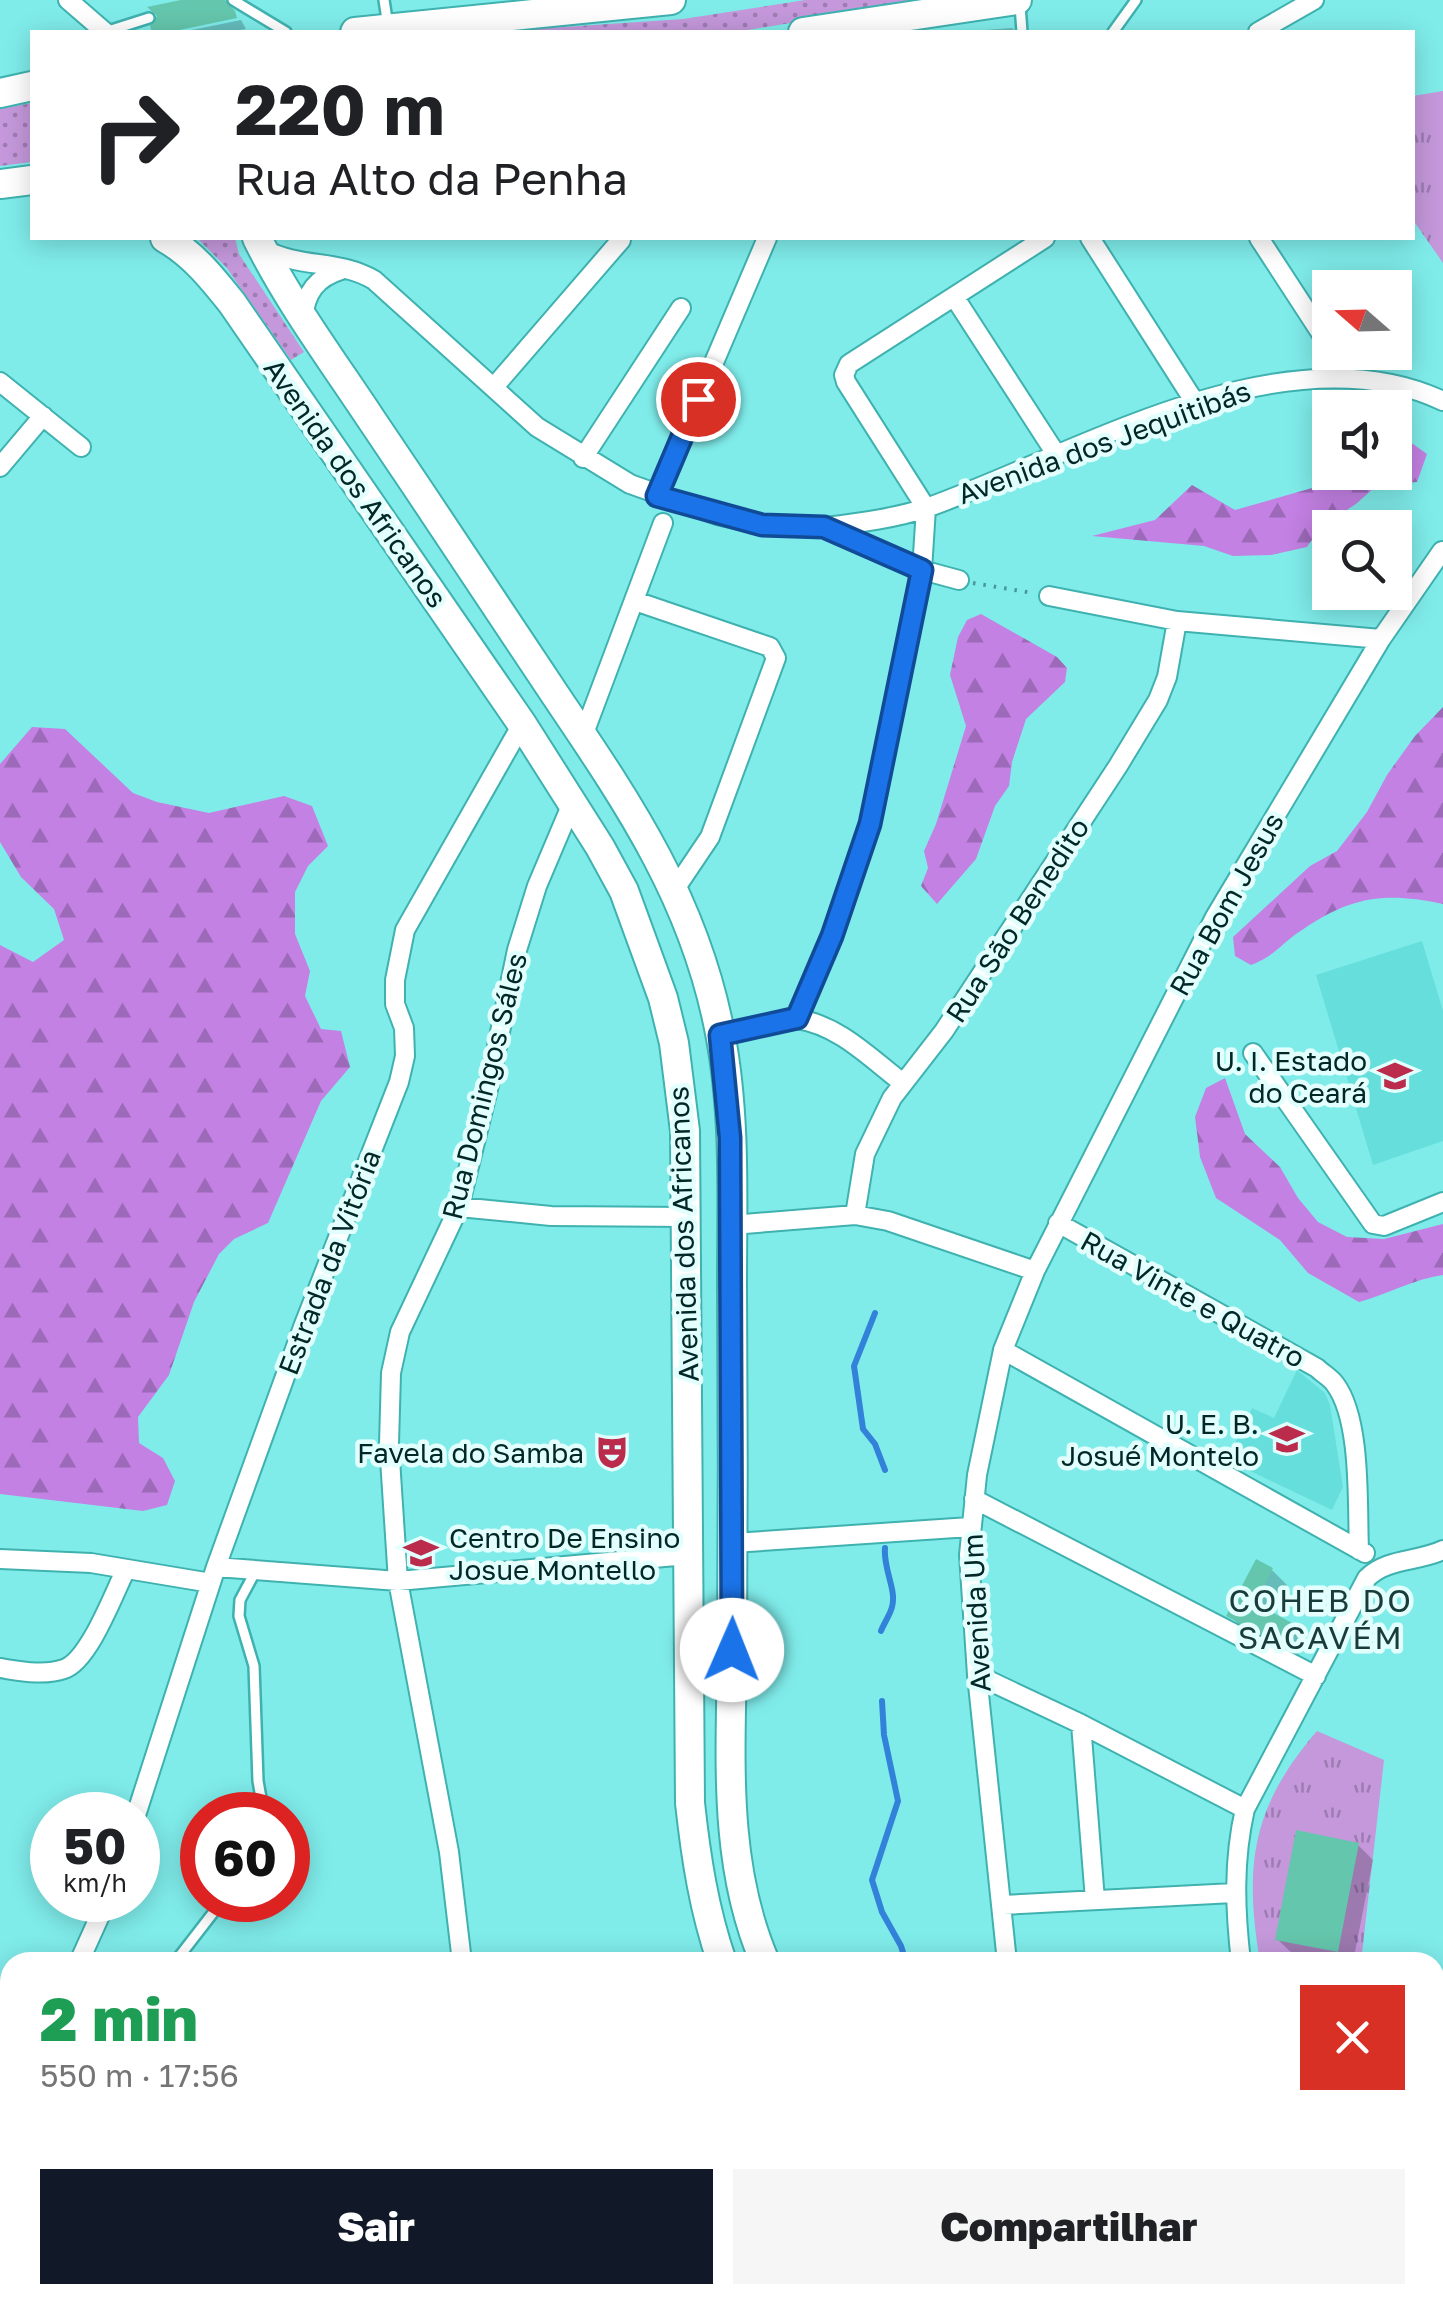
<!DOCTYPE html>
<html lang="pt">
<meta charset="utf-8">
<style>
:root{--surface:#fff;--page:#f6f6f6;--text:#202124;--muted:#757577;--accent:#111827}
body{margin:0;font-family:"Golos Text",sans-serif;background:var(--page);color:var(--text);height:100vh;display:flex;flex-direction:column;font-size:38px;white-space:nowrap}
*{box-sizing:border-box;margin:0}
p{font-size:32px;color:var(--muted)}
.icon{flex:none;width:55px;height:55px;fill:none;stroke:currentColor;stroke-width:2;stroke-linecap:round;stroke-linejoin:round}
.map{position:relative;flex:1;overflow:hidden}
.details{position:absolute;left:0px;top:1952px;width:1445px;height:352px;display:flex;flex-direction:column;background:var(--surface);border-radius:30px 30px 0 0;box-shadow:0 5px 25px #0003}
.details>*{flex:none}
.banner{position:absolute;left:30px;top:30px;width:1385px;height:210px;border-radius:0px;box-shadow:0 5px 25px #0003;background:#fff;color:var(--text);overflow:hidden}
.needle{width:65px;rotate:290deg}
.fabs{position:absolute;left:1312px;top:270px;display:grid;gap:20px}
.fabs a{display:grid;place-items:center;width:100px;height:100px;border-radius:0px;background:var(--surface);box-shadow:0 5px 25px #0003;font-size:50px}
.speed{position:absolute;left:30px;top:1792px;display:flex;gap:20px;font-size:50px;font-weight:700;text-align:center}
.speed>*{display:grid;place-content:center;width:130px;height:130px;border-radius:50%;background:var(--surface);box-shadow:0 5px 25px #0003;line-height:1}
.speed small{font-size:25px;font-weight:400}
.speed .limit{border:15px solid #d22;background:#fff;color:#111}
.pin{position:absolute;display:grid;place-items:center;width:85px;height:85px;color:#fff;margin:-42px;border:5px solid #fff;border-radius:50%;box-shadow:0 2px 10px #0007}
.me{position:absolute;width:110px;margin:-55px;rotate:1deg;stroke-linejoin:round;filter:drop-shadow(0 0 8px #0008)}
.turn{display:flex;align-items:center;gap:35px;height:210px;padding:0 40px;font-size:45px}
.turn .icon{width:130px;height:130px;stroke-width:2.5}
.turn b{display:block;font-size:70px;line-height:85px}
.round{display:grid;place-items:center;flex:none;width:105px;height:105px;border-radius:0px;background:var(--page)}
.head{display:flex;align-items:center;justify-content:space-between;height:170px;padding:0 40px}
h1{font-size:60px;font-weight:800;line-height:75px;color:#1e9e55}
.button{display:flex;gap:20px;margin-top:auto;padding:20px 40px}
.button a{flex:1;height:115px;border-radius:0px;background:var(--accent);color:#fff;font-size:40px;font-weight:800;line-height:115px;text-align:center}
.button a+a{background:var(--page);color:var(--text)}
.map>svg:first-child{display:block}
.built{fill:#66dfdc}
.grass{fill:url(#grass-dots)}
.forest{fill:url(#forest-firs)}
.park{fill:url(#park-tufts)}
.shadow{fill:#0003}
.lines{fill:none;stroke-linecap:round;stroke-linejoin:round}
.stream{stroke:#3382da;stroke-width:6}
.building{fill:#64c6ac}
.service-casing{stroke:#3fb2b0;stroke-width:14}
.minor-casing{stroke:#3fb2b0;stroke-width:22}
.primary-casing{stroke:#3fb2b0;stroke-width:32}
.path{stroke:#499796;stroke-width:4;stroke-dasharray:2.5 8;stroke-linecap:butt}
.service{stroke:#fff;stroke-width:9}
.minor{stroke:#fff;stroke-width:18}
.primary{stroke:#fff;stroke-width:28}
.route-casing{stroke:#114b97;stroke-width:25}
.route{stroke:#1a73e8;stroke-width:18}
.labels{text-anchor:middle;dominant-baseline:central;stroke-width:9;stroke-linejoin:round;paint-order:stroke}
.street-label{font-size:28px;fill:#022727;stroke:#e2fffe}
.poi-label{font-size:28px;fill:#022727;stroke:#e2fffe;text-anchor:end}
.quarter-label{font-size:32px;letter-spacing:2.5px;fill:#193c3b;stroke:#e2fffe}
</style>
<div class="map">
<svg width="1443" height="2303" viewBox="0 0 1443 2303">
<defs>
<pattern id="grass-dots" width="8" height="8" patternUnits="userSpaceOnUse" patternTransform="scale(2.5)"><rect width="8" height="8" fill="#c498db"/><path d="M2 2h.1M6 6h.1" fill="none" stroke="#9d7cb2" stroke-width="1.8" stroke-linecap="round"/></pattern>
<pattern id="forest-firs" width="22" height="20" patternUnits="userSpaceOnUse" patternTransform="scale(2.5)"><rect width="22" height="20" fill="#c381e3"/><path d="M5 1l3.5 6h-7zM16 11l3.5 6h-7z" fill="#9c6ab8"/></pattern>
<pattern id="park-tufts" width="24" height="20" patternUnits="userSpaceOnUse" patternTransform="scale(2.5)"><rect width="24" height="20" fill="#c498db"/><path d="M3 7l-1-3M5 7V3M7 7l1-3M15 17l-1-3M17 17v-4M19 17l1-3" fill="none" stroke="#9d7cb2"/></pattern>
</defs>
<rect width="100%" height="100%" fill="#7fecea"/>
<!-- built -->
<path class="built" d="M1422,941L1443,1011V1141L1373,1165L1316,975Z
M1297,1370L1325,1393L1330,1405L1343,1487L1332,1510L1227,1460L1252,1408L1274,1418Z"/>
<!-- grass -->
<path class="grass" d="M805,0H927L736,32H490L683,19Z
M32,103V162L0,166V109Z
M197,238H235L239,254L304,352L291,360L226,267Z"/>
<!-- forest -->
<path class="forest" d="M1395,439L1413,444L1427,454L1417,482L1377,485L1356,504L1322,526L1307,547L1271,555L1233,556L1204,546L1092,536L1155,520L1192,485L1235,510L1319,486L1326,452L1330,450V472H1395Z
M981,614L1057,657L1067,668L1065,682L1026,719L1012,762L1009,786L995,806L976,859L937,904L921,886L928,868L924,851L936,824L966,726L950,675L958,637L967,620Z
M1443,707V904C1385,892 1352,896 1302,930C1280,944 1278,954 1251,965L1235,956L1233,937L1310,866L1337,851L1367,812L1387,775L1415,736Z
M32,727L65,729L133,793L157,802L209,813L284,796L312,806L328,846L308,866L295,892V934L310,971L305,996L321,1029L341,1031L350,1067L321,1101L268,1223L234,1239L219,1254L194,1302L169,1375L138,1417L139,1443L163,1458L175,1481L167,1505L143,1511L0,1494V945L33,962L64,940L54,909L21,877L0,842V764Z
M1225,1078L1245,1134L1280,1167L1298,1198L1318,1222L1347,1237L1384,1239L1443,1224V1275C1414,1279 1388,1294 1359,1302L1308,1273L1280,1240L1216,1198L1200,1157L1195,1117L1206,1088Z"/>
<!-- park -->
<path class="park" d="M1443,91V263L1413,220V96Z
M1317,1731L1384,1760L1361,1962H1260C1244,1865 1251,1808 1317,1731Z"/>
<!-- shadow -->
<path class="shadow" d="M241,20L246,29L230,32H182Z
M1012,28L1017,32H958Z
M1272,1570L1287,1585L1272,1615L1291,1625L1306,1640L1297,1657L1245,1630L1229,1615Z
M1358,1845L1373,1860L1353,1962H1333L1294,1955L1278,1940Z"/>
<g class="lines">
<!-- stream -->
<path class="stream" d="M875,1313L854,1366L863,1429L875,1444L885,1470
M881,1631C884,1623 890,1615 892,1607C897,1590 883,1569 885,1548
M882,1701L884,1735L898,1801L872,1880L882,1912L901,1946L906,1962
M982,2295L985,2303"/>
</g>
<!-- building -->
<path class="building" d="M181,0H225L235,11L237,18L170,32H152L150,26L157,16L147,7Z
M1256,1559L1273,1568L1255,1603L1292,1623L1281,1644L1226,1616Z
M1296,1830L1359,1843L1338,1952L1275,1940Z"/>
<g class="lines">
<!-- service casing -->
<g class="service-casing">
<path id="service" d="M233,0L286,32
M384,0L388,26
M1020,5L1022,32
M105,32L149,18
M1113,32L1136,0
M255,1572L240,1600L239,1616L254,1666L258,1781L264,1815
M175,1962L223,1900"/>
</g>
<!-- minor casing -->
<g class="minor-casing">
<path id="minor" d="M68,0L105,32
M1258,32L1314,0
M1090,238L1196,404
M1259,238L1330,347
M263,249C302,269 338,259 374,280L537,427L630,484L717,515L762,525L824,527L922,570L959,580
M955,298L1056,454
M303,318C306,292 316,278 341,270
M0,382L81,447
M494,387L621,240
M583,458L681,308
M0,467L43,416
M657,496L767,238
M825,527C859,523 897,518 929,507C1079,453 1286,327 1443,401
M1049,596L1177,621L1381,639
M635,601L770,647L776,658L710,837L675,889
M583,736L663,523
M797,1019L832,937L870,824L922,570L926,508L846,382L844,375L849,364L1045,238
M720,1035L797,1019C839,1025 870,1058 903,1083
M1253,1053L1373,1224L1384,1226L1443,1202
M459,1207L551,1216L687,1217
M855,1215L865,1154L892,1098L944,1031L1118,766L1158,700L1167,677L1177,621
M1058,1223L1317,1368C1322,1373 1331,1378 1335,1384C1362,1420 1357,1506 1359,1550
M732,1225L855,1215L888,1221L1035,1271
M1003,1350L1365,1553
M974,1499L1316,1676
M733,1543L970,1527
M0,1559L91,1563L211,1583
M216,1567L398,1581L687,1555
M0,1668C20,1671 44,1676 64,1669C89,1661 114,1593 126,1569
M977,1675L1081,1724L1245,1809
M1081,1724L1095,1900
M136,1815L216,1567L303,1327L399,1082L405,1056L404,1028L395,1004V980L405,930L522,724
M1003,1905L1234,1893
M79,1962L107,1900
M462,1962L449,1852L398,1581L389,1444L391,1373L400,1332L459,1207L489,1085L517,950L537,886L573,801
M1007,1962L977,1675L969,1555L977,1475L1003,1350L1035,1271L1215,917L1381,639L1442,551
M1241,1962C1235,1910 1233,1861 1245,1809L1367,1578C1387,1558 1418,1562 1443,1550
M0,2079L10,2059
M130,2295L152,2303
M525,2295L528,2303
M1040,2295L1041,2303
M1347,2295L1349,2303
M40,2303V2295
M769,2303L783,2295"/>
</g>
<!-- primary casing -->
<g class="primary-casing">
<path id="primary" d="M355,32L671,0
M803,32L1017,0
M0,93L32,86
M0,184L32,180
M165,238C193,254 212,278 232,303L522,724L600,847L624,891L663,998L674,1043L685,1131L690,1803C696,1858 704,1910 722,1962
M257,238C288,301 332,360 371,419C434,512 496,606 558,699C631,807 695,902 720,1033C736,1115 732,1201 732,1285C733,1406 733,1528 732,1649C731,1755 722,1863 765,1962
M850,2295L852,2303
M899,2295L901,2303"/>
</g>
<!-- path -->
<path class="path" d="M973,583L1033,593"/>
<!-- service -->
<use href="#service" class="service"/>
<!-- minor -->
<use href="#minor" class="minor"/>
<!-- primary -->
<use href="#primary" class="primary"/>
</g>
<g class="lines">
<!-- route casing -->
<g class="route-casing">
<path id="route" d="M698,399L657,496L762,525L824,527L922,570L870,824L832,936L797,1018L720,1035L730,1138L732,1650"/>
</g>
<!-- route -->
<use href="#route" class="route"/>
</g>
<!-- icons -->
<defs>
<g id="school-bare" transform="scale(2.7)"><path d="M0-5L7-2L0 1L-7-2ZM-4 1L0 2.5L4 1V4Q0 6-4 4Z" fill="#bb2b4b" stroke="#e2fffe" stroke-width="2.5" paint-order="stroke"/></g>
<g id="theatre-bare" transform="scale(2.7)"><path d="M-5-5.5Q0-4 5-5.5V0Q5 5 0 6Q-5 5-5 0ZM-3.3-2.5H-1v1.5H-3.3ZM1-2.5H3.3v1.5H1ZM-2.8 1Q0 5.5 2.8 1Z" fill="#bb2b4b" stroke="#e2fffe" stroke-width="2.5" paint-order="stroke"/></g>
</defs>
<g fill-rule="evenodd">
<use href="#school-bare" x="1395" y="1076"/>
<use href="#school-bare" x="1287" y="1439"/>
<use href="#theatre-bare" x="612" y="1452"/>
<use href="#school-bare" x="421" y="1553"/>
</g>
<g class="labels">
<!-- street labels -->
<g class="street-label">
<text transform="translate(1104 442) rotate(-20)">Avenida dos Jequitibás</text>
<text transform="translate(356 483) rotate(55)">Avenida dos Africanos</text>
<text transform="translate(1226 904) rotate(-61)">Rua Bom Jesus</text>
<text transform="translate(1017 920) rotate(-57)">Rua São Benedito</text>
<text transform="translate(484 1086) rotate(-76)">Rua Domingos Sáles</text>
<text transform="translate(683 1234) rotate(-92)">Avenida dos Africanos</text>
<text transform="translate(329 1262) rotate(-69)">Estrada da Vitória</text>
<text transform="translate(1193 1299) rotate(29)">Rua Vinte e Quatro</text>
<text transform="translate(976 1613) rotate(-93)">Avenida Um</text>
</g>
<!-- poi labels -->
<g class="poi-label">
<text x="1367" y="1060">U. I. Estado<tspan x="1367" dy="32">do Ceará</tspan></text>
<text x="1259" y="1423">U. E. B.<tspan x="1259" dy="32">Josué Montelo</tspan></text>
<text x="584" y="1452">Favela do Samba</text>
<text x="449" y="1537" text-anchor="start">Centro De Ensino<tspan x="449" dy="32">Josue Montello</tspan></text>
</g>
<!-- quarter labels -->
<g class="quarter-label">
<text x="1321" y="1600">COHEB DO<tspan x="1321" dy="37">SACAVÉM</tspan></text>
</g>
</g>
</svg>
<div class="fabs">
<a><svg class="needle" viewBox="-14 -14 28 28"><path d="M0-13l5 13h-10z" fill="#e53935"/><path d="M0 13l5-13h-10z" fill="#757577"/></svg></a>
<a><svg class="icon" aria-label="sound" viewBox="0 0 24 24"><path d="M4 9h4l5-4v14l-5-4H4zM17 9q2 3 0 6"/></svg></a>
<a><svg class="icon" aria-label="search" viewBox="0 0 24 24"><circle cx="10" cy="10" r="6"/><path d="M15 15l6 6"/></svg></a>
</div>
<div class="speed"><div>50<small>km/h</small></div><div class="limit">60</div></div>
<div class="pin" style="left:698px;top:399px;background:#d93025"><svg class="icon" aria-label="arrive" viewBox="0 0 24 24"><path d="M6 21V4h12l-3 4 3 4H6"/></svg></div>
<svg class="me" style="left:732px;top:1650px" viewBox="-20 -20 40 40"><circle r="19" fill="#fff"/><path d="M0-13L10 11 0 6-10 11z" fill="#1a73e8"/></svg>
<div class="banner">
<div class="turn"><svg class="icon" aria-label="right" viewBox="0 0 24 24"><path d="M7 20v-9h11M14 6l5 5-5 5"/></svg><div><b>220 m</b>Rua Alto da Penha</div></div>
</div>
<section class="details">
<div class="head"><div><h1>2 min</h1><p>550 m · 17:56</p></div><a class="round" style="background:#d93025;color:#fff"><svg class="icon" aria-label="close" viewBox="0 0 24 24"><path d="M6 6l12 12M18 6L6 18"/></svg></a></div>
<div class="button"><a>Sair</a><a>Compartilhar</a></div>
</section>
</div>
